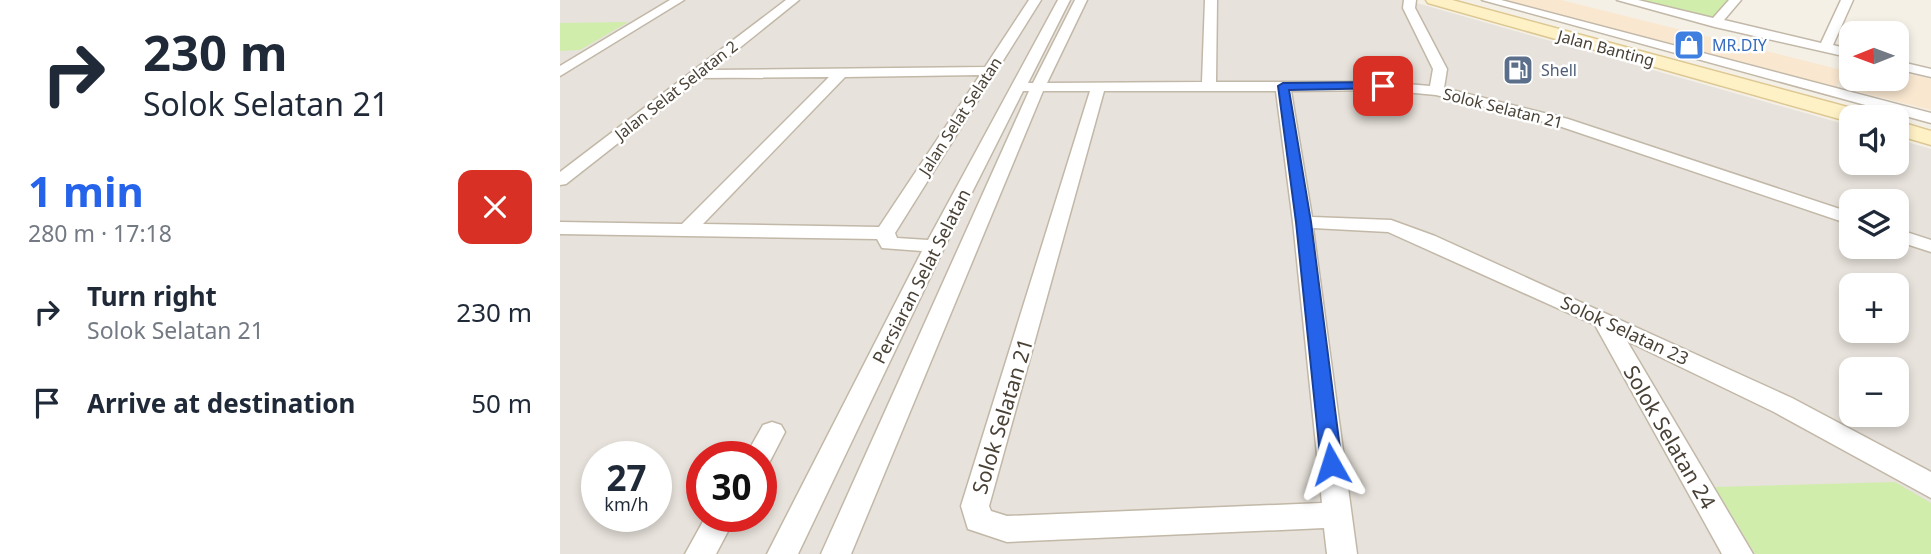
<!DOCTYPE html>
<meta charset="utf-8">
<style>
:root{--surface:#fff;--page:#f2f2f3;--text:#1f2937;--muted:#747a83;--accent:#2563eb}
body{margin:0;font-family:"Noto Sans",sans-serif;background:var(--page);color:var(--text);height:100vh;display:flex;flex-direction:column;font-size:26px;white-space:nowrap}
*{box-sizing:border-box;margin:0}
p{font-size:23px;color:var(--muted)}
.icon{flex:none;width:38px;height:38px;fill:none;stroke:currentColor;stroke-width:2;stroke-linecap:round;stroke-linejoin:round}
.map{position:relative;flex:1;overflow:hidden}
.details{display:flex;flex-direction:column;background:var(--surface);width:560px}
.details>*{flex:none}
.hud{background:#fff;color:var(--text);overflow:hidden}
.needle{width:46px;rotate:269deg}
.tools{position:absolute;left:1279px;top:21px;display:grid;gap:14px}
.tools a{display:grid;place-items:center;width:70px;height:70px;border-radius:14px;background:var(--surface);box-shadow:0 4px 10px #0003;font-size:35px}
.speed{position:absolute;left:21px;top:441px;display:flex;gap:14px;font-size:35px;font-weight:700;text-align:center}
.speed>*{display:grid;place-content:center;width:91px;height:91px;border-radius:50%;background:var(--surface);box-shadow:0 4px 10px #0003;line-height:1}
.speed small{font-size:18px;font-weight:400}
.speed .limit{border:10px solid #d22;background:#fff;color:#111}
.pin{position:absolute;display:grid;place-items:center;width:60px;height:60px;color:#fff;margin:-30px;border-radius:14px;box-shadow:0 4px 10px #0006}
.me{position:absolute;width:77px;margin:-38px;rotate:354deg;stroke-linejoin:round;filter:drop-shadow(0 0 5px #0008)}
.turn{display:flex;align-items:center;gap:24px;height:147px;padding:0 28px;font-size:32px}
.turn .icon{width:91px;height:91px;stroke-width:2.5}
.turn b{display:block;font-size:49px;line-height:60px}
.round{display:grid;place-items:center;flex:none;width:74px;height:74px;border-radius:14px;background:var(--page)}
.headline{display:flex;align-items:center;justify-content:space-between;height:119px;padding:0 28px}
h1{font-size:42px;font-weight:700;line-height:52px;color:var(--accent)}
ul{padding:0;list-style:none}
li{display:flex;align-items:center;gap:21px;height:91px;padding:0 28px}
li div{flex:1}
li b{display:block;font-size:26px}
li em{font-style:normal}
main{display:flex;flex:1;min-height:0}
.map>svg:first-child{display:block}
.commercial{fill:#f9e7d0}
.industrial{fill:#e7e2db;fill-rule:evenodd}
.green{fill:#d0edab}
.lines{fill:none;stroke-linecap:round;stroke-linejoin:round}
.street-casing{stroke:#c2b8a8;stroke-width:3}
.secondary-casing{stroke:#ddc893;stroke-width:3}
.street{fill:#fff;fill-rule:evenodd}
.secondary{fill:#fff1c6;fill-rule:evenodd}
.route{fill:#2563eb;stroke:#184099;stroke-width:2}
.labels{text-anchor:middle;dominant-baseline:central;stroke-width:5;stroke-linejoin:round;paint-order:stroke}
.far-shop-label{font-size:16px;fill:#366cbe;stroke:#fff;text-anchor:start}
.far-street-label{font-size:16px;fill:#494135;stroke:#fff}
.far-service-label{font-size:16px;fill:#4e5e75;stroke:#fff;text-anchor:start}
.street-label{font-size:18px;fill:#494135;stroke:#fff}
.near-street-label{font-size:21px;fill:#494135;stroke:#fff}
</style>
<main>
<section class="details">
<div class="hud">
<div class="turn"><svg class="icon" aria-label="right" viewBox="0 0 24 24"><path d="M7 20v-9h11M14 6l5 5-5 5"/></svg><div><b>230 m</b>Solok Selatan 21</div></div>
</div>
<div class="headline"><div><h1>1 min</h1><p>280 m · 17:18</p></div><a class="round" style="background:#d93025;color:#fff"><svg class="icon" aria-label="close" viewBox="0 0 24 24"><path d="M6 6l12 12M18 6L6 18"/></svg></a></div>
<ul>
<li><svg class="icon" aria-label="right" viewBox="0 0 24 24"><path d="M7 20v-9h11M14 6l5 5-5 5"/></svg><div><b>Turn right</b><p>Solok Selatan 21</p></div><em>230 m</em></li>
<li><svg class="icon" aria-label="arrive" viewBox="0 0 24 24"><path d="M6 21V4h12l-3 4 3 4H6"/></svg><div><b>Arrive at destination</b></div><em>50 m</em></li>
</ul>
</section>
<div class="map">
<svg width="1371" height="554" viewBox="0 0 1371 554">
<rect width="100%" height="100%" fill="#f5f0e6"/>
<!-- commercial -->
<path class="commercial" d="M934,0H1001L1286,71L1274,91Z
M1337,71L1371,79V110L1296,91L1304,79H1337Z"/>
<!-- industrial -->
<path class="industrial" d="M0,0H846L1291,126L1292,163H1337V139L1371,149V554H0ZM1292,201H1337V247H1292ZM1292,285H1337V331H1292ZM1292,369H1337V415H1292ZM37,457H96V516H37ZM142,457H201V516H142Z"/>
<!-- green -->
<path class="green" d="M1067,0H1169L1153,17L1138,18Z
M68,22L20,50L0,51V23Z
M1335,482L1371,503V554H1195L1155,487Z"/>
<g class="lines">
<!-- street casing -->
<g class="street-casing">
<path id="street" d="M110,0H124L0,76V66Z
M226,0H239L152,70L425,67L469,0H481L335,233L337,238L368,240L498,0H510L468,83H473L515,0H527L487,83L642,82L645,0H657L656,82H823L870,86L873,69L843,8L844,0H856L855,8L887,69L884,88L1008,119L1292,213V225L996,125L876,95L823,90L731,91L752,217L831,220L875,236L1232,398L1371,472V498L1214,412L1067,341L1193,554H1162L1035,325L828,232L753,228L797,554H767L764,528L447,542L408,529L401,506L530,91H483L291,554H261L469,91H463L385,246L238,554H207L362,251L322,248L317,239L0,234V222L122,224L269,77L141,78L6,184L0,185V172ZM420,75L319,227L143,224L285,77ZM544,91H716L733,222L762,503L447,516L431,511L429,506Z
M922,0H941L1371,113V123Z
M1057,0H1078L1153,18L1169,0H1181L1164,20L1261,43L1281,0H1293L1273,45L1292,50V58L1155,27Z
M1337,61L1371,69V77L1337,69Z
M1337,229L1371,240V252L1337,241Z
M212,422L221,425L225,432L208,465L201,467V457H185L203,425Z
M146,516H176L156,554H125Z"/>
</g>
<!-- secondary casing -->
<g class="secondary-casing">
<path id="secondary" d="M866,0H892L1306,112L1309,117H1292L1290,122L868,3Z
M1337,121L1371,131V145L1337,135Z"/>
</g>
<!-- street -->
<use href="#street" class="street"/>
<!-- secondary -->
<use href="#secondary" class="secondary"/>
</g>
<!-- route -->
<path class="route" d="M823,82L827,83V88L729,90L751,222L782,464L779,470L771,472L764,470L761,464L736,222L718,86L723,83Z"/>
<!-- icons -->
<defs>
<g id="shop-square" transform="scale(1.575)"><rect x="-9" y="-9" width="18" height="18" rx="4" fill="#3f7fe0" stroke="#fff"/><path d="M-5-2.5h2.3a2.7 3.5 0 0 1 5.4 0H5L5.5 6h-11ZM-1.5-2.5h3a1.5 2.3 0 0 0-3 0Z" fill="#fff"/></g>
<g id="fuel-square" transform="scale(1.575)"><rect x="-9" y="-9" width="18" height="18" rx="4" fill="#5c6f8a" stroke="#fff"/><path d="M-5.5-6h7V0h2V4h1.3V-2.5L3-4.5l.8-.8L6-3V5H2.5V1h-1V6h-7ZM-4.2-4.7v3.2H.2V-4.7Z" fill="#fff"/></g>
</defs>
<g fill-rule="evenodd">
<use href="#shop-square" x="1129" y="45"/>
<use href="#fuel-square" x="958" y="70"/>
</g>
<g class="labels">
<!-- far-shop labels -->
<g class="far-shop-label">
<text x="1152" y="45">MR.DIY</text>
</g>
<!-- far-street labels -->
<g class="far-street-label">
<text transform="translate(1046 48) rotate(15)">Jalan Banting</text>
<text transform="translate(116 90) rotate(-38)">Jalan Selat Selatan 2</text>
<text transform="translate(943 108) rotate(14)">Solok Selatan 21</text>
<text transform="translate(400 116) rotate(-57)">Jalan Selat Selatan</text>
</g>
<!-- far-service labels -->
<g class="far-service-label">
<text x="981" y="70">Shell</text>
</g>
<!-- street labels -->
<g class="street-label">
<text transform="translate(361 276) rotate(-63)">Persiaran Selat Selatan</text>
<text transform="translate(1065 330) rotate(25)">Solok Selatan 23</text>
</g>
<!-- near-street labels -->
<g class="near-street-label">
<text transform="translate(442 416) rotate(-73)">Solok Selatan 21</text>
<text transform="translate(1110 437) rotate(60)">Solok Selatan 24</text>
</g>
</g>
</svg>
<div class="tools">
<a><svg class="needle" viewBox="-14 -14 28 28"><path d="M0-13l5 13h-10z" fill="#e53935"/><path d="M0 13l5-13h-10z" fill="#747a83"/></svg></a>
<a><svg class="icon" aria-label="sound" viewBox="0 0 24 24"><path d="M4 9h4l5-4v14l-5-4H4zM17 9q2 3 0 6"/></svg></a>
<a><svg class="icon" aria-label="layers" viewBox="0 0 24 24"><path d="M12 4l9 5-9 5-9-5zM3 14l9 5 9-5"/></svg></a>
<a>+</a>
<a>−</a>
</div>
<div class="speed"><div>27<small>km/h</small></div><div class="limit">30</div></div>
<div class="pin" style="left:823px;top:86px;background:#d93025"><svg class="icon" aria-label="arrive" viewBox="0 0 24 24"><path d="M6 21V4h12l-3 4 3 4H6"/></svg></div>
<svg class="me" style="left:771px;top:464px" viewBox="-20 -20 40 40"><path d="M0-17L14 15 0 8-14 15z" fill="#2563eb" stroke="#fff" stroke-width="4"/></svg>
</div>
</main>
